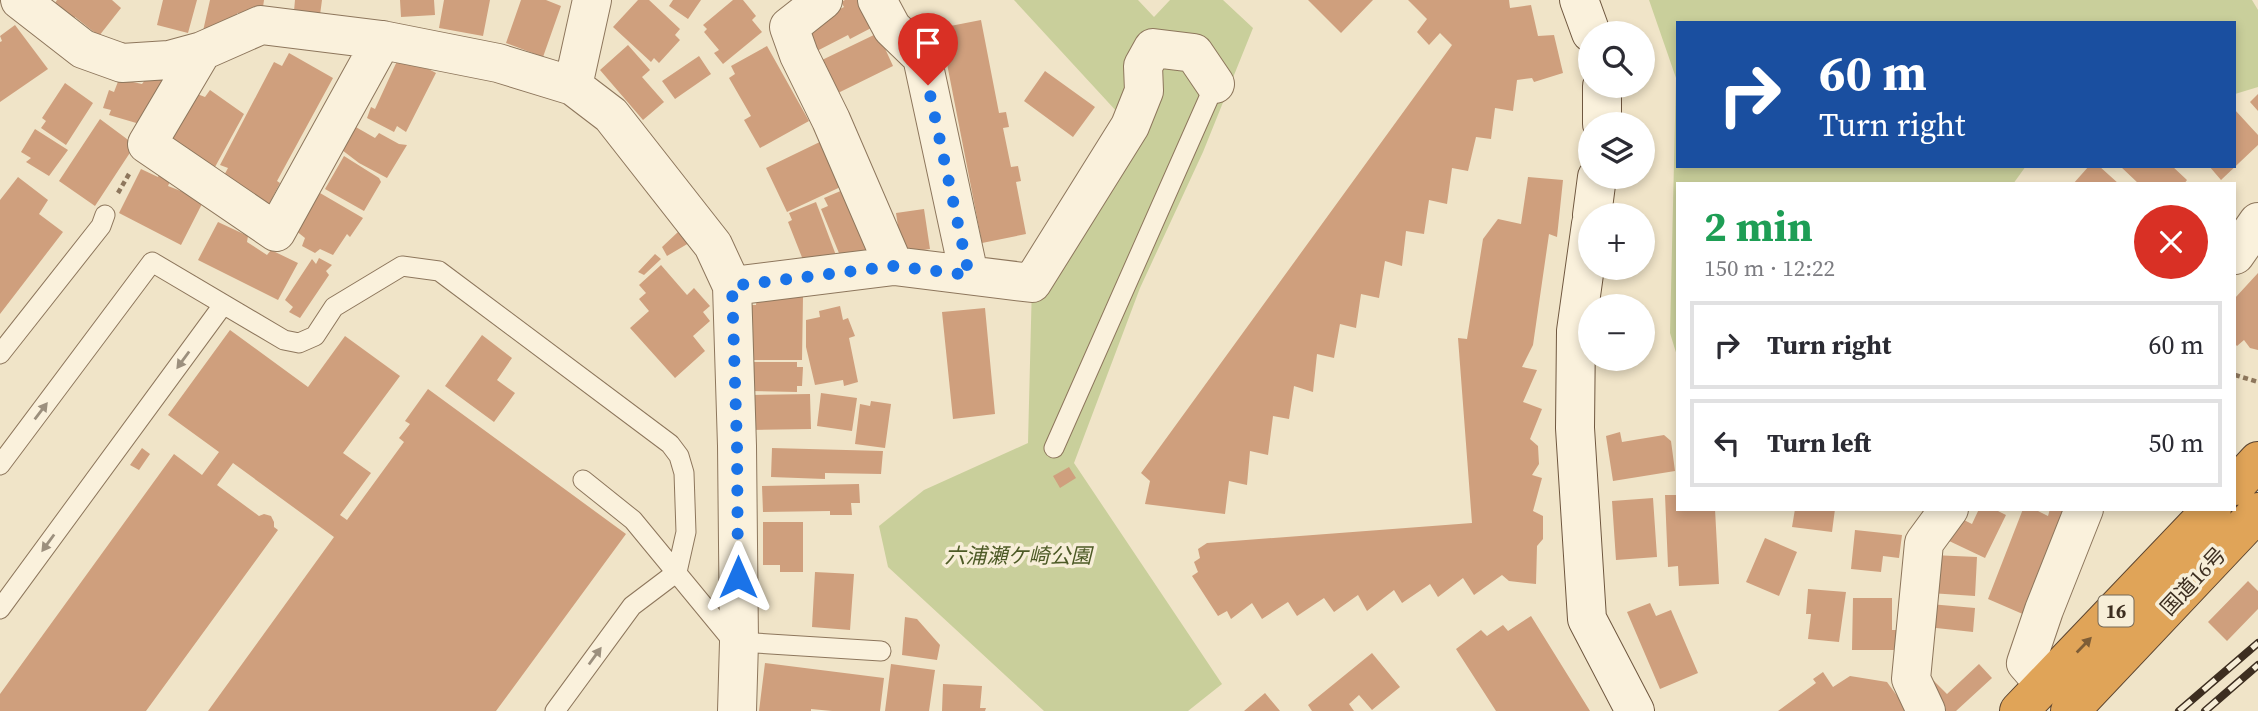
<!DOCTYPE html>
<meta charset="utf-8">
<style>
:root{--surface:#fff;--page:#f2f2f3;--text:#2b2b33;--muted:#7c7c81;--line:#e1e1e2}
body{margin:0;font-family:"Source Serif 4","Noto Sans JP",serif;background:var(--page);color:var(--text);height:100vh;display:flex;flex-direction:column;font-size:26px;white-space:nowrap}
*{box-sizing:border-box;margin:0}
p{font-size:23px;color:var(--muted)}
.icon{flex:none;width:38px;height:38px;fill:none;stroke:currentColor;stroke-width:2;stroke-linecap:round;stroke-linejoin:round}
.map{position:relative;flex:1;overflow:hidden}
.sheet{position:absolute;left:1676px;top:182px;width:560px;height:329px;display:flex;flex-direction:column;background:var(--surface);border-radius:0px;box-shadow:0 4px 10px #0003}
.sheet>*{flex:none}
.guide{position:absolute;left:1676px;top:21px;width:560px;height:147px;border-radius:0px;box-shadow:0 4px 10px #0003;background:#1a4fa0;color:#fff;overflow:hidden}
.buttons{position:absolute;left:1578px;top:21px;display:grid;gap:14px}
.buttons a{display:grid;place-items:center;width:77px;height:77px;border-radius:50%;background:var(--surface);box-shadow:0 4px 10px #0003;font-size:35px}
.pin{position:absolute;display:grid;place-items:center;width:60px;height:60px;color:#fff;margin:-72px -30px;border-radius:50% 50% 50% 0;rotate:-45deg;box-shadow:0 0 7px #0007}
.pin .icon{rotate:45deg}
.me{position:absolute;width:77px;margin:-38px;rotate:0deg;stroke-linejoin:round;filter:drop-shadow(0 0 5px #0008)}
.turn{display:flex;align-items:center;gap:24px;height:147px;padding:0 28px;font-size:32px}
.turn .icon{width:91px;height:91px;stroke-width:2.5}
.turn b{display:block;font-size:49px;line-height:60px}
.round{display:grid;place-items:center;flex:none;width:74px;height:74px;border-radius:37px;background:var(--page)}
.summary{display:flex;align-items:center;justify-content:space-between;height:119px;padding:0 28px}
h1{font-size:42px;font-weight:700;line-height:52px;color:#1e9e55}
ul{padding:0;list-style:none}
li{display:flex;align-items:center;gap:21px;height:88px;margin:0 14px 10px;padding:0 14px;border:4px solid var(--line);border-radius:0px}
li div{flex:1}
li b{display:block;font-size:26px}
li em{font-style:normal}
.map>svg:first-child{display:block}
.green{fill:#c9cf9b}
.building{fill:#cf9f7d}
.lines{fill:none;stroke-linecap:round;stroke-linejoin:round}
.lane-casing{stroke:#8d765c;stroke-width:21}
.street-casing{stroke:#8d765c;stroke-width:40}
.secondary-casing{stroke:#6f573f;stroke-width:40}
.highway-casing{stroke:#5b4430;stroke-width:40}
.path{stroke:#8d765c;stroke-width:4.5;stroke-dasharray:5 3.5;stroke-linecap:butt}
.lane{stroke:#faf1dc;stroke-width:19}
.street{stroke:#faf1dc;stroke-width:38}
.secondary{stroke:#faf1dc;stroke-width:38}
.highway{stroke:#e0a458;stroke-width:38}
.rail-casing{stroke:#3d2e20;stroke-width:8}
.rail{stroke:#f7eed8;stroke-width:5;stroke-dasharray:16;stroke-linecap:butt}
.oneway{fill:#9c907e}
.oneway2{fill:#7e5d36}
.route{stroke:#1a73e8;stroke-width:12;stroke-dasharray:0 21.6}
.labels{text-anchor:middle;dominant-baseline:central;stroke-width:7;stroke-linejoin:round;paint-order:stroke}
.shield{fill:#f7eed8;stroke:#756857;stroke-width:2}
.shield-label{font-size:19px;font-weight:bold;fill:#3d2e20}
.park-label{font-size:21px;font-style:italic;fill:#4d5a26;stroke:#f7eed8}
.street-label{font-size:21px;fill:#3d2e20;stroke:#f7eed8}
</style>
<div class="map">
<svg width="2258" height="711" viewBox="0 0 2258 711">
<rect width="100%" height="100%" fill="#f0e4c8"/>
<!-- green -->
<path class="green" d="M1014,0H1138L1154,17L1170,0H1223L1253,28L1203,152L1140,288L1074,463L1222,684L1188,711H1044L888,567L879,526L924,490L1028,443L1032,283L1130,126Z
M1649,0H2252L2258,10V87L2235,94V23H1678V166H2026L2013,184H1678V359L1670,333L1676,78Z"/>
<!-- building -->
<path class="building" d="M57,0H112L121,8L99,36L75,17L72,21L53,6Z
M163,0H197L188,33L157,25Z
M210,0H264L262,14L251,16L237,13V20L203,31Z
M295,0H322L320,15L294,11Z
M400,0H434L435,15L401,17Z
M444,0H490L483,36L439,28Z
M521,0H546L561,6L543,57L506,43Z
M638,0H649L680,29L675,35L680,40L659,63L654,58L651,62L613,27Z
M673,0H701L688,19L669,6Z
M733,0H743L756,16L752,20L762,32L723,64L714,53L719,50L704,32L707,29L703,25Z
M845,0H868L873,27L850,39L848,35L813,53L799,25L828,15L844,7L841,2Z
M1308,0H1373L1341,33Z
M1408,0H1509L1510,8L1531,5L1538,36L1554,35L1563,73L1534,82L1532,78L1517,80L1513,111L1495,108L1491,139L1476,137L1468,171L1452,168L1447,204L1429,200L1424,234L1406,231L1402,266L1385,261L1379,298L1361,294L1356,328L1340,324L1334,358L1317,354L1313,392L1294,386L1289,419L1273,416L1268,455L1250,451L1247,485L1229,481L1225,514L1145,504L1150,481L1141,473L1452,45L1440,33L1429,45L1417,32L1427,19Z
M981,20L999,113L1006,112L1009,127L1003,128L1011,167L1018,166L1021,181L1016,182L1026,234L982,243L940,28Z
M15,25L48,69L0,102V42L2,41L0,36Z
M878,33L893,66L838,93L822,60Z
M628,45L650,70L642,77L664,102L643,120L600,70Z
M767,46L809,121L760,148L744,120L751,116L729,78L735,74L731,66Z
M289,53L333,78L277,181L280,183L268,206L221,181L228,168L220,165L274,62L282,66Z
M699,56L711,74L675,99L662,81Z
M408,58L436,73L406,132L397,126L394,132L367,118L371,107L375,109L398,59Z
M182,70L150,127L109,115L111,110L103,108L109,90L114,92L119,79L142,84L148,76Z
M1045,71L1095,107L1073,137L1024,101Z
M65,83L93,103L66,145L41,128L46,121L42,118Z
M210,90L244,114L215,167L166,139L192,92L205,97Z
M2258,94V111L2250,102Z
M2235,110L2258,135V145L2221,180L2209,166H2235Z
M100,119L135,145L95,206L59,181Z
M354,126L375,138L379,133L399,144L407,145L387,178L359,163L342,150Z
M35,129L68,150L49,176L26,162L31,158L21,152Z
M828,138L849,183L787,212L766,168Z
M344,156L379,178L381,182L364,211L325,189Z
M2089,166H2099L2119,184H2073Z
M2120,166H2172L2187,180L2184,184H2139Z
M141,169L158,177L160,172L171,179L168,186L204,200L181,245L119,213Z
M18,177L48,200L39,214L63,232L0,314V200Z
M1528,177L1563,180L1557,237L1549,234L1533,345L1522,367L1537,370L1523,402L1542,409L1530,439L1538,446L1539,464L1532,475L1542,478L1533,511L1543,516V539L1537,546L1536,584L1509,581L1502,575L1474,595L1463,578L1438,597L1430,584L1402,603L1394,590L1367,611L1358,595L1334,612L1324,598L1297,616L1288,602L1262,619L1252,603L1231,619L1227,611L1218,616L1192,576L1198,572L1194,562L1200,558L1198,549L1207,543L1472,523L1458,338L1467,339L1483,239L1498,219L1521,224Z
M850,187L875,250L843,263L821,209L828,206L824,198Z
M320,193L363,218L350,237L347,234L333,255L320,249L315,253L302,246L305,238L295,230Z
M816,202L837,258L807,270L788,222L792,220L789,213Z
M924,209L930,249L902,253L896,213Z
M218,222L248,236L247,242L267,255L271,250L298,263L278,300L198,260Z
M678,232L689,243L667,256L662,247Z
M655,254L661,259L644,275L638,272Z
M319,258L332,265L326,271L329,275L300,318L289,312L293,307L285,300L312,259L316,264Z
M661,265L687,295L694,288L710,306L703,312L710,321L693,336L705,351L675,378L630,328L649,311L639,299L646,293L639,285Z
M2258,273V350L2250,348L2244,340L2237,346L2235,344V298Z
M757,296L803,297L802,360H750L751,305H756Z
M840,306L843,320L848,318L855,336L849,338L858,382L844,386L843,380L815,385L806,347V320L820,317L819,311Z
M985,308L995,414L953,419L942,312Z
M230,330L308,387L345,336L400,376L343,453L371,473L340,515L347,520L404,442L399,438L410,424L405,421L428,389L626,534L496,711H208L334,537L233,463L217,485L259,516L264,514L271,516L274,522V527L278,530L146,711H0V694L174,454L202,475L219,452L168,415Z
M482,335L512,358L497,380L515,393L494,422L445,386Z
M748,362H797V367H803L802,386H797V392L748,391Z
M821,393L857,398L852,431L817,426Z
M810,394L811,429L751,430L750,395Z
M871,401L891,404L885,448L855,444L860,404L870,406Z
M1620,432L1622,442L1664,435L1671,441L1675,471L1613,481L1606,436Z
M142,448L150,454L139,470L130,465Z
M772,448L883,451L881,474L825,473V479L771,477Z
M1069,467L1076,478L1060,488L1053,476Z
M859,484L860,503H851L852,515H830V511L763,512L762,486Z
M1665,495H1678V509H1715L1719,584L1679,586L1678,566L1668,567Z
M1653,498L1657,557L1616,560L1612,501Z
M1795,509H1835L1832,532L1792,527Z
M1979,509H1994L2006,515L1985,558L1947,540L1958,517L1972,524Z
M2023,509H2034L2048,516L2050,509L2068,512L2025,615L1988,599Z
M763,522H803V572H780V565H763Z
M1855,530L1902,535L1899,558L1883,556L1881,572L1851,569Z
M1765,538L1797,552L1779,596L1746,582Z
M1932,555L1977,557L1975,596L1930,593Z
M815,572L854,574L850,630L812,627Z
M2248,581L2258,591V609L2227,641L2208,622Z
M1808,589L1846,592L1839,642L1808,639L1811,614H1806Z
M1853,598H1892V630H1898V650H1852Z
M1650,603L1656,616L1671,610L1698,673L1660,689L1627,612Z
M1930,604L1975,608L1973,632L1927,627Z
M1531,616L1590,711H1496L1456,649L1481,630L1487,636L1503,625L1508,631Z
M905,617L917,619L940,645L937,660L902,655Z
M1372,653L1400,687L1372,710L1359,695L1349,704L1354,711H1312L1308,705Z
M765,663L884,678L880,711H832L811,709V711H759Z
M891,664L935,670L929,711H885Z
M1979,664L1992,678L1956,711H1946L1926,689L1934,681L1947,694Z
M1823,672L1833,687L1850,676L1887,682L1908,711H1778L1816,683L1813,679Z
M943,684L982,686L980,708H986L985,711H942Z
M1265,693L1280,711H1244Z"/>
<g class="lines">
<!-- lane casing -->
<g class="lane-casing">
<path id="lane" d="M0,354L101,226L105,215
M1054,448L1215,84
M0,465L152,262L284,340L299,343L315,336L334,307L402,266L439,271L670,444L679,456L684,473L686,532L677,572L632,606L555,711
M583,480L633,520L736,645
M0,609L223,305
M739,642L881,651"/>
</g>
<!-- street casing -->
<g class="street-casing">
<path id="street" d="M20,0L83,49L122,63L169,60L202,51L261,25L382,40L498,63L573,86L611,115L713,245L732,286L737,446L739,642L737,711
M823,0L789,27L799,55L831,120L894,266
M877,0L892,28L922,57L969,275
M202,51L147,144L276,232L382,40
M573,86L592,0
M2235,255L2258,222
M732,286L894,266L1032,283L1130,126L1144,91L1143,66L1153,48L1194,53L1215,84
M2045,685L2026,663L2044,610L2084,509
M1926,711L1911,679L1924,543L1949,509"/>
</g>
<!-- secondary casing -->
<g class="secondary-casing">
<path id="secondary" d="M1579,0L1591,33
M1602,124V86
M1592,215L1597,177
M1591,224L1576,331L1575,428L1587,619L1635,711"/>
</g>
<!-- highway casing -->
<g class="highway-casing">
<path id="highway" d="M2235,486L2258,461
M2019,711L2212,509
M2070,711L2258,512"/>
</g>
<!-- path -->
<path class="path" d="M118,193L129,174
M2235,375L2258,382"/>
<!-- lane -->
<use href="#lane" class="lane"/>
<!-- street -->
<use href="#street" class="street"/>
<!-- secondary -->
<use href="#secondary" class="secondary"/>
<!-- highway -->
<use href="#highway" class="highway"/>
<!-- rail casing -->
<g class="rail-casing">
<path id="rail" d="M2179,711L2258,643
M2205,711L2258,665"/>
</g>
<!-- rail -->
<use href="#rail" class="rail"/>
</g>
<!-- one-way arrows -->
<defs><path id="oneway-solid" d="M-6-.8H1V-3.2L6.5 0L1 3.2V.8H-6Z" transform="scale(1.75)"/></defs>
<g class="oneway">
<use href="#oneway-solid" transform="translate(183 360) rotate(126)"/>
<use href="#oneway-solid" transform="translate(41 411) rotate(-53)"/>
<use href="#oneway-solid" transform="translate(48 543) rotate(126)"/>
<use href="#oneway-solid" transform="translate(595 656) rotate(-54)"/>
</g>
<use class="oneway2" href="#oneway-solid" transform="translate(2084 645) rotate(-46)"/>
<g class="lines">
<!-- route -->
<path class="route" d="M738,577L737,446L732,286L894,266L969,275L928,85"/>
</g>
<g class="labels">
<!-- shield labels -->
<rect class="shield" x="2098.5" y="595.5" width="35" height="31" rx="5"/>
<g class="shield-label">
<text x="2116" y="611">16</text>
</g>
<!-- park labels -->
<g class="park-label">
<text x="1018" y="555">六浦瀬ケ崎公園</text>
</g>
<!-- street labels -->
<g class="street-label">
<text transform="translate(2193 581) rotate(-47)">国道16号</text>
</g>
</g>
</svg>
<div class="buttons">
<a><svg class="icon" aria-label="search" viewBox="0 0 24 24"><circle cx="10" cy="10" r="6"/><path d="M15 15l6 6"/></svg></a>
<a><svg class="icon" aria-label="layers" viewBox="0 0 24 24"><path d="M12 4l9 5-9 5-9-5zM3 14l9 5 9-5"/></svg></a>
<a>+</a>
<a>−</a>
</div>
<div class="pin" style="left:928px;top:85px;background:#d93025"><svg class="icon" aria-label="arrive" viewBox="0 0 24 24"><path d="M6 21V4h12l-3 4 3 4H6"/></svg></div>
<svg class="me" style="left:738px;top:577px" viewBox="-20 -20 40 40"><path d="M0-17L14 15 0 8-14 15z" fill="#1a73e8" stroke="#fff" stroke-width="4"/></svg>
<div class="guide">
<div class="turn"><svg class="icon" aria-label="right" viewBox="0 0 24 24"><path d="M7 20v-9h11M14 6l5 5-5 5"/></svg><div><b>60 m</b>Turn right</div></div>
</div>
<section class="sheet">
<div class="summary"><div><h1>2 min</h1><p>150 m · 12:22</p></div><a class="round" style="background:#d93025;color:#fff"><svg class="icon" aria-label="close" viewBox="0 0 24 24"><path d="M6 6l12 12M18 6L6 18"/></svg></a></div>
<ul>
<li><svg class="icon" aria-label="right" viewBox="0 0 24 24"><path d="M7 20v-9h11M14 6l5 5-5 5"/></svg><div><b>Turn right</b></div><em>60 m</em></li>
<li><svg class="icon" aria-label="left" viewBox="0 0 24 24"><path d="M17 20v-9H6M10 6l-5 5 5 5"/></svg><div><b>Turn left</b></div><em>50 m</em></li>
</ul>
</section>
</div>
